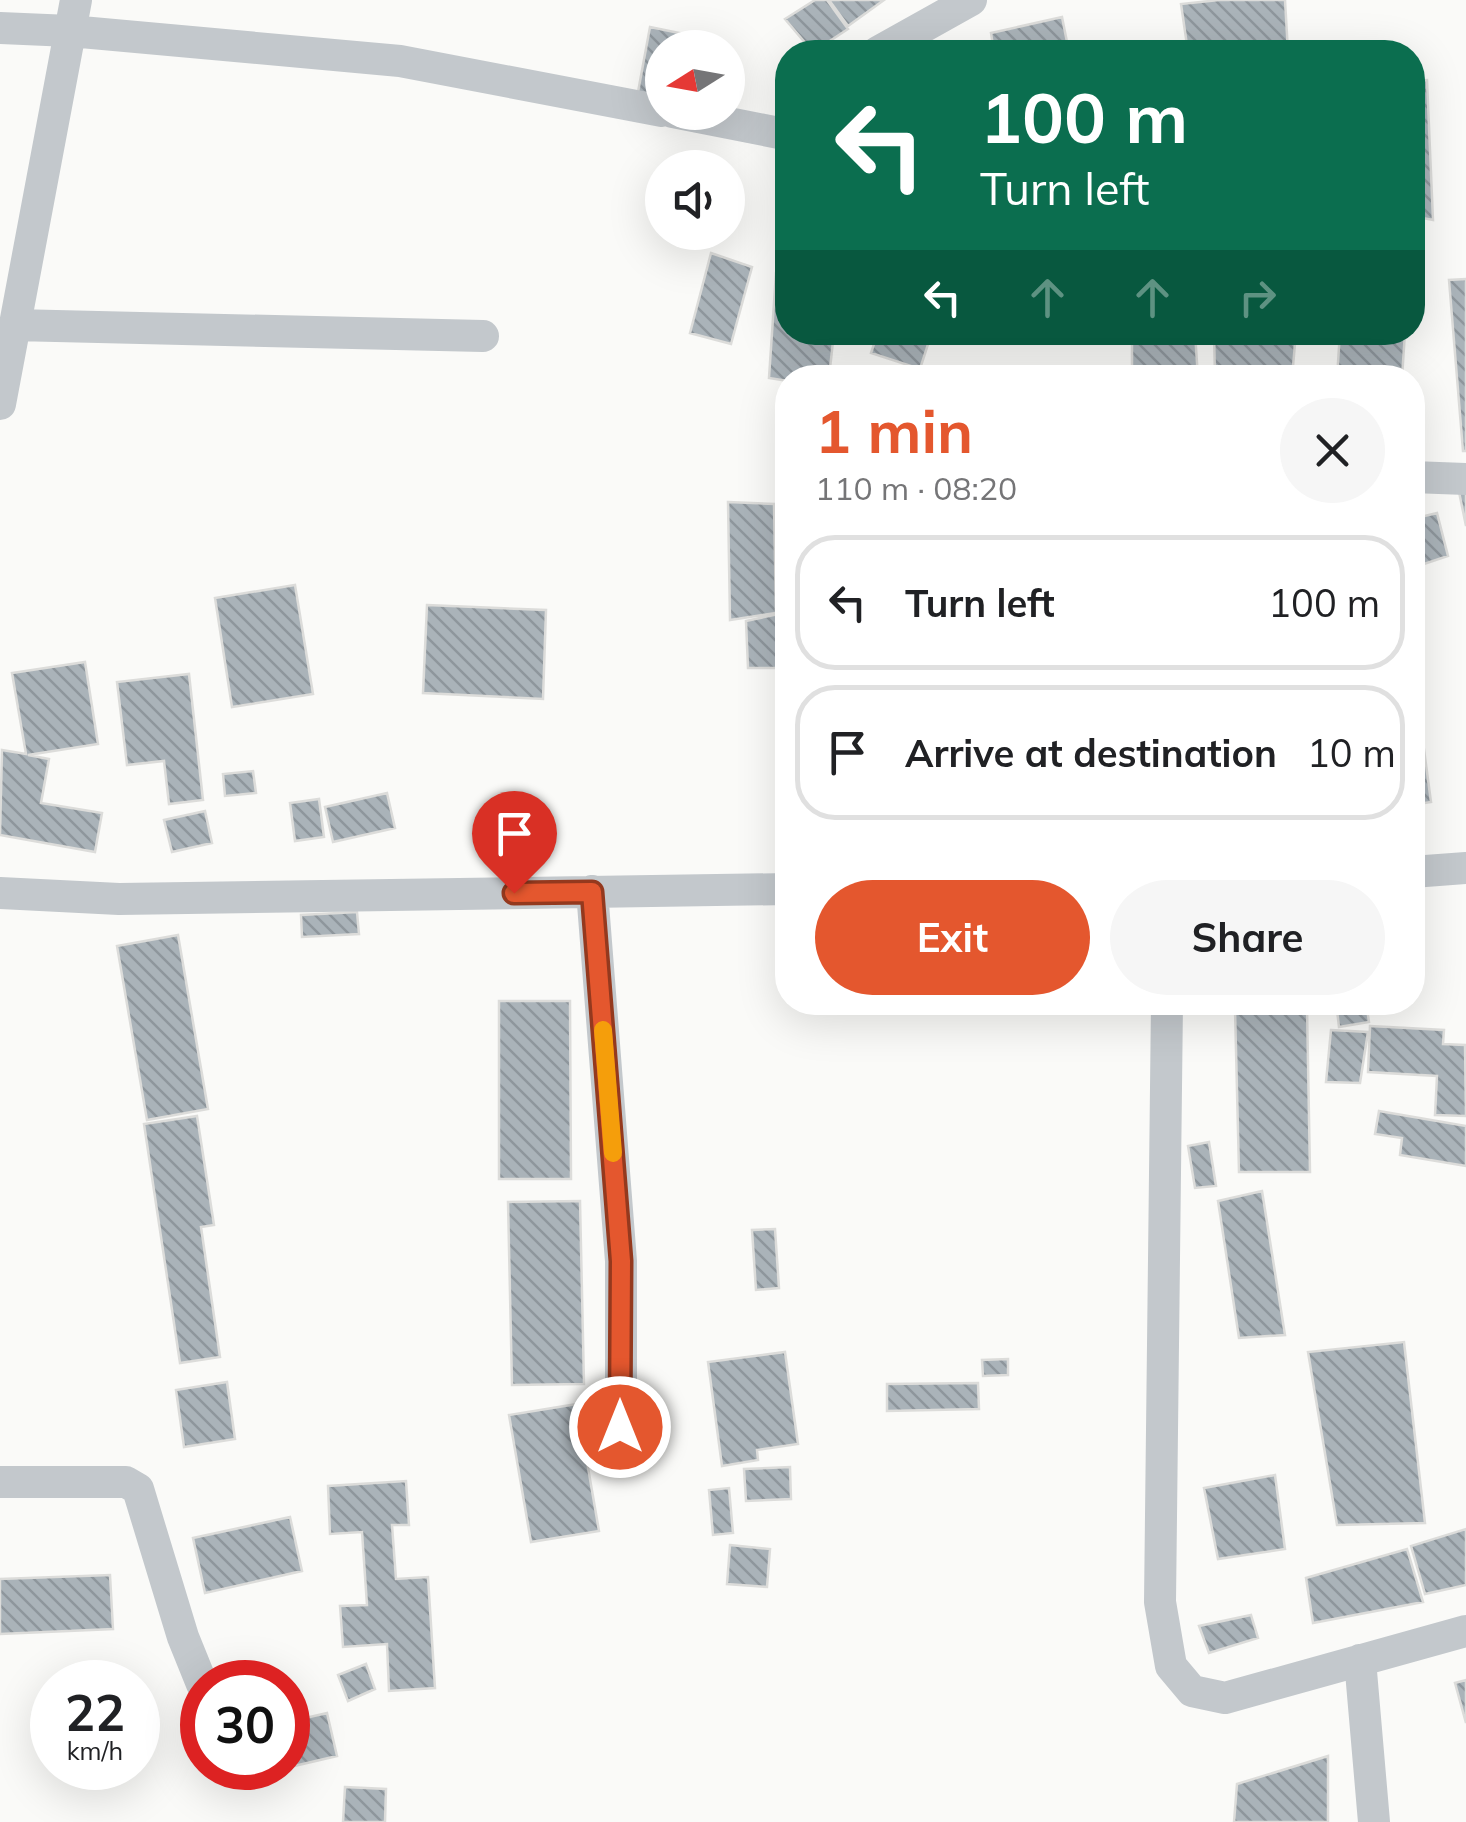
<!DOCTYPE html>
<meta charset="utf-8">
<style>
:root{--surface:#fff;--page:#f6f6f6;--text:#202124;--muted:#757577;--line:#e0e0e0;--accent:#e4572e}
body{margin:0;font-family:Mulish,sans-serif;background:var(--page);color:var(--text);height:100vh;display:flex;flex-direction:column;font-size:38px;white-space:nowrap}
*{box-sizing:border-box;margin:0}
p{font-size:32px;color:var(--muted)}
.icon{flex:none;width:55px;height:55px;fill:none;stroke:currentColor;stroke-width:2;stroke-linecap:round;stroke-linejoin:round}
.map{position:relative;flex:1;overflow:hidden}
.side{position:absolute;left:775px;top:365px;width:650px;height:650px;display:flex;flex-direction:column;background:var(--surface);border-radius:40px;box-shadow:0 10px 40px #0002}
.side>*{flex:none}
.guide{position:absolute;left:775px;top:40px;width:650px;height:305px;border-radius:40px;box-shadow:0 10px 40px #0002;background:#0b6e4f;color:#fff;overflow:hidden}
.needle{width:65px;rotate:259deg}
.controls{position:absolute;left:645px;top:30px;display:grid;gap:20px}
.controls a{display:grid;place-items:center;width:100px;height:100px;border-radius:50%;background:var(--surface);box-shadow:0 10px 40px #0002;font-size:50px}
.speed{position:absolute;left:30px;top:1660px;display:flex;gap:20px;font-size:50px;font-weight:700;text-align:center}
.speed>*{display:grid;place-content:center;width:130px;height:130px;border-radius:50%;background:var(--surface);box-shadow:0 10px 40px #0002;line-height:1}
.speed small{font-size:25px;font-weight:400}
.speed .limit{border:15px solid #d22;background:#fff;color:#111}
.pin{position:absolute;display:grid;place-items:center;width:85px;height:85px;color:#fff;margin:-102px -42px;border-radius:50% 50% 50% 0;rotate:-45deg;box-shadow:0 0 10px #0007}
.pin .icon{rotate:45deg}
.me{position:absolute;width:110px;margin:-55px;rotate:0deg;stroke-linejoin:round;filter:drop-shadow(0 0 8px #0008)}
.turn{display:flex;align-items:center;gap:35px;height:210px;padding:0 40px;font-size:45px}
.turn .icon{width:130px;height:130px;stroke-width:2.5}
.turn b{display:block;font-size:70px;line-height:85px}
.lanes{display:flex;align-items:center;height:95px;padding:0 40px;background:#0003;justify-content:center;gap:50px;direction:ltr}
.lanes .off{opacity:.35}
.round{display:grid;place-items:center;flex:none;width:105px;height:105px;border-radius:52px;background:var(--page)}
.overview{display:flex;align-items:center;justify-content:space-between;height:170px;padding:0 40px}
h1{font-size:60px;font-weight:700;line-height:75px;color:var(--accent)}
.primary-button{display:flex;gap:20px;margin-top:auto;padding:20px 40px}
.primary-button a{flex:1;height:115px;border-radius:60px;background:var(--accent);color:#fff;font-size:40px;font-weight:700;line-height:115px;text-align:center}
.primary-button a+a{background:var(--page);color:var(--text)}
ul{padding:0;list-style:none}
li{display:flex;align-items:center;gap:30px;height:135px;margin:0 20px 15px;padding:0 20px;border:5px solid var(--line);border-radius:40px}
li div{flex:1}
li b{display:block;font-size:38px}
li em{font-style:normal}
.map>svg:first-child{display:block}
.building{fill:url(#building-back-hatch);stroke:#dcdcda;stroke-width:2.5}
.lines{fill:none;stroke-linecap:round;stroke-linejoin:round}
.street{stroke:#c3c8cc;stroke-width:32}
.route-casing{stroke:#94391e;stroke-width:25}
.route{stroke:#e4572e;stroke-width:18}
.slow{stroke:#f59e0b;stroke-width:18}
</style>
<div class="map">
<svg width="1466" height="1822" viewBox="0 0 1466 1822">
<defs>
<pattern id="building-back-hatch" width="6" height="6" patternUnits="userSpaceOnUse" patternTransform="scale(2.5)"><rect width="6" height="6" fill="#aab3b9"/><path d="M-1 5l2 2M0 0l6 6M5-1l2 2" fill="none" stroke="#8e969c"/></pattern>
</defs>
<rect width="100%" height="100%" fill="#fafaf8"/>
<!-- building -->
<path class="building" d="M815,0H827L848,29L813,52L785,19Z
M829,0H884L848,26Z
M1219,0H1285L1288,52H1188L1181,4Z
M1062,17L1069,52H994L991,33Z
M650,27L689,35L687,48H662V96L638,92Z
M1427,80L1433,220L1412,216V81Z
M711,253L752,267L731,344L690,333Z
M776,273L788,274V332H834L829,378H788V381L769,378Z
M1466,279V451H1463L1449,280Z
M878,332H932L920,369L871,353Z
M1132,332H1195L1198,378H1132Z
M1214,332H1296L1292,378H1215Z
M1340,332H1405L1402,378H1337Z
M1466,485V526L1458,487Z
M728,502L774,504L776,613L730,620Z
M1437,513L1448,556L1412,568V519Z
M295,585L313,694L232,707L215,598Z
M427,605L546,610L543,699L423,693Z
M788,612V668H748L746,621Z
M85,662L98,744L28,755L49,759L41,803L102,813L95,852L0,835L2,750L26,754L12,673Z
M189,674L203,800L169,804L164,761L127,765L117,682Z
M1423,742L1431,802L1412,805V744Z
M253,771L256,793L225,796L223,774Z
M387,793L395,828L333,842L325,807Z
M319,799L324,837L295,841L290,803Z
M205,811L212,843L172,852L164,820Z
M357,912L359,934L302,937L301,915Z
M178,935L208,1109L147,1120L117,946Z
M499,1001H570L571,1179H499Z
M1336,1002H1366L1369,1022L1339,1027Z
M1307,1007L1310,1172H1239L1235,1009Z
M1370,1026L1444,1030L1443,1044L1465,1045L1466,1116L1435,1115L1437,1076L1368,1072Z
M1331,1030L1368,1032L1360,1083L1326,1082Z
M1379,1111L1466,1126V1166L1400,1155L1402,1138L1375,1134Z
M197,1116L214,1225L201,1227L220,1357L180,1363L144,1124Z
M1209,1142L1216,1186L1195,1188L1188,1146Z
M1262,1191L1285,1335L1239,1338L1218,1201Z
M580,1201L584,1384L512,1385L508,1202Z
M775,1229L779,1288L756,1290L752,1230Z
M1404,1342L1425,1523L1337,1525L1308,1352Z
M785,1352L798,1444L757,1450L758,1460L722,1466L708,1362Z
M1008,1359V1375L983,1376L982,1360Z
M227,1382L235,1439L184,1447L176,1390Z
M978,1383L979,1409L887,1411V1384Z
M577,1404L599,1531L531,1542L509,1415Z
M790,1467L791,1499L746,1501L744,1469Z
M1275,1475L1285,1549L1218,1559L1204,1488Z
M406,1481L409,1525H392L396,1579L428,1577L435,1688L389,1691L387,1644L343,1647L340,1606L367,1605L362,1532L330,1534L328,1486Z
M729,1488L733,1533L713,1535L709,1490Z
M290,1517L302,1571L205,1593L193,1538Z
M1466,1529V1585L1425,1594L1411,1546Z
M730,1545L770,1549L767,1587L727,1584Z
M1407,1549L1423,1602L1313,1623L1306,1578Z
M110,1575L113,1629L0,1634V1579Z
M1251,1615L1258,1638L1209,1653L1199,1626Z
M366,1664L375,1689L348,1701L338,1675Z
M1466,1680V1723L1455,1683Z
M327,1713L337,1756L277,1770L276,1768H288V1722Z
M1328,1756V1822H1234L1237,1784Z
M345,1787L386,1789L385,1822H343Z"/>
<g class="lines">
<!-- street -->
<path class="street" d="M0,28L70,31L400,61L662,111
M878,52L971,0
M673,112L779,133L788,131
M14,325L483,336
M0,404L76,0
M1412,477L1466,479
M1412,872L1466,868
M592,891L621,1261V1427
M0,893L119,899L788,889
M1167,1002L1160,1602L1171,1666L1192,1691L1225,1698L1466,1631
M0,1482H126L138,1489L183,1637L202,1684
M1360,1660L1374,1822"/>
</g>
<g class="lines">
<!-- route casing -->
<g class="route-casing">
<path id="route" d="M514,893L592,892L621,1261L620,1427"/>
</g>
<!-- route -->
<use href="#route" class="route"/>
<!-- slow -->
<path class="slow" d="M603,1030L613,1153"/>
</g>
</svg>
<div class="controls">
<a><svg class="needle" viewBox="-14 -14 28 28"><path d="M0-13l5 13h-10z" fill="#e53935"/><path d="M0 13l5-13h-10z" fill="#757577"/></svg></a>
<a><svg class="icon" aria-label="sound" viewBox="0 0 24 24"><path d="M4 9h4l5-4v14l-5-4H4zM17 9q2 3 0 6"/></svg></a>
</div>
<div class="speed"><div>22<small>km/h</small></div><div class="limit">30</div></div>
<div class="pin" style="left:514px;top:893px;background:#d93025"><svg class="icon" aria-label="arrive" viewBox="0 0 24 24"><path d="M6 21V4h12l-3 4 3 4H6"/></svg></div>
<svg class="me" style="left:620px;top:1427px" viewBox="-20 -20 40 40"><circle r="17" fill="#e4572e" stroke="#fff" stroke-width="3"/><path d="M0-11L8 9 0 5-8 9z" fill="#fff"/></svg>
<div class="guide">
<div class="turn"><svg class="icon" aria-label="left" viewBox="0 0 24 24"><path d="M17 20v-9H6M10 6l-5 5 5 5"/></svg><div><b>100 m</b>Turn left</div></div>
<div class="lanes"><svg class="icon" aria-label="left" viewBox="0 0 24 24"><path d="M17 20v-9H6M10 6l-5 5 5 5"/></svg><svg class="icon off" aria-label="ahead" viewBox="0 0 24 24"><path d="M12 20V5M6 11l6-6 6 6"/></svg><svg class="icon off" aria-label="ahead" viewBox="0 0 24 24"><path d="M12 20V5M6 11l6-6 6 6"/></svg><svg class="icon off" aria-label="right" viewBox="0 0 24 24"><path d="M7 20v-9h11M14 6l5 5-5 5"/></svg></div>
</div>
<section class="side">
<div class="overview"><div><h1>1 min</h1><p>110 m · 08:20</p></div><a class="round"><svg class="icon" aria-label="close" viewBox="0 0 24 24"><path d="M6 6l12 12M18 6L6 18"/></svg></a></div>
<ul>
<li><svg class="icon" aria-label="left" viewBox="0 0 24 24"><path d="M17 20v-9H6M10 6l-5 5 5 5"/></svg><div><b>Turn left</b></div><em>100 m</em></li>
<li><svg class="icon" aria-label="arrive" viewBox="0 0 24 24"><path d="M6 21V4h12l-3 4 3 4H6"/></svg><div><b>Arrive at destination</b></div><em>10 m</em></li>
</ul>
<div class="primary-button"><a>Exit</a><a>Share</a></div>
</section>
</div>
